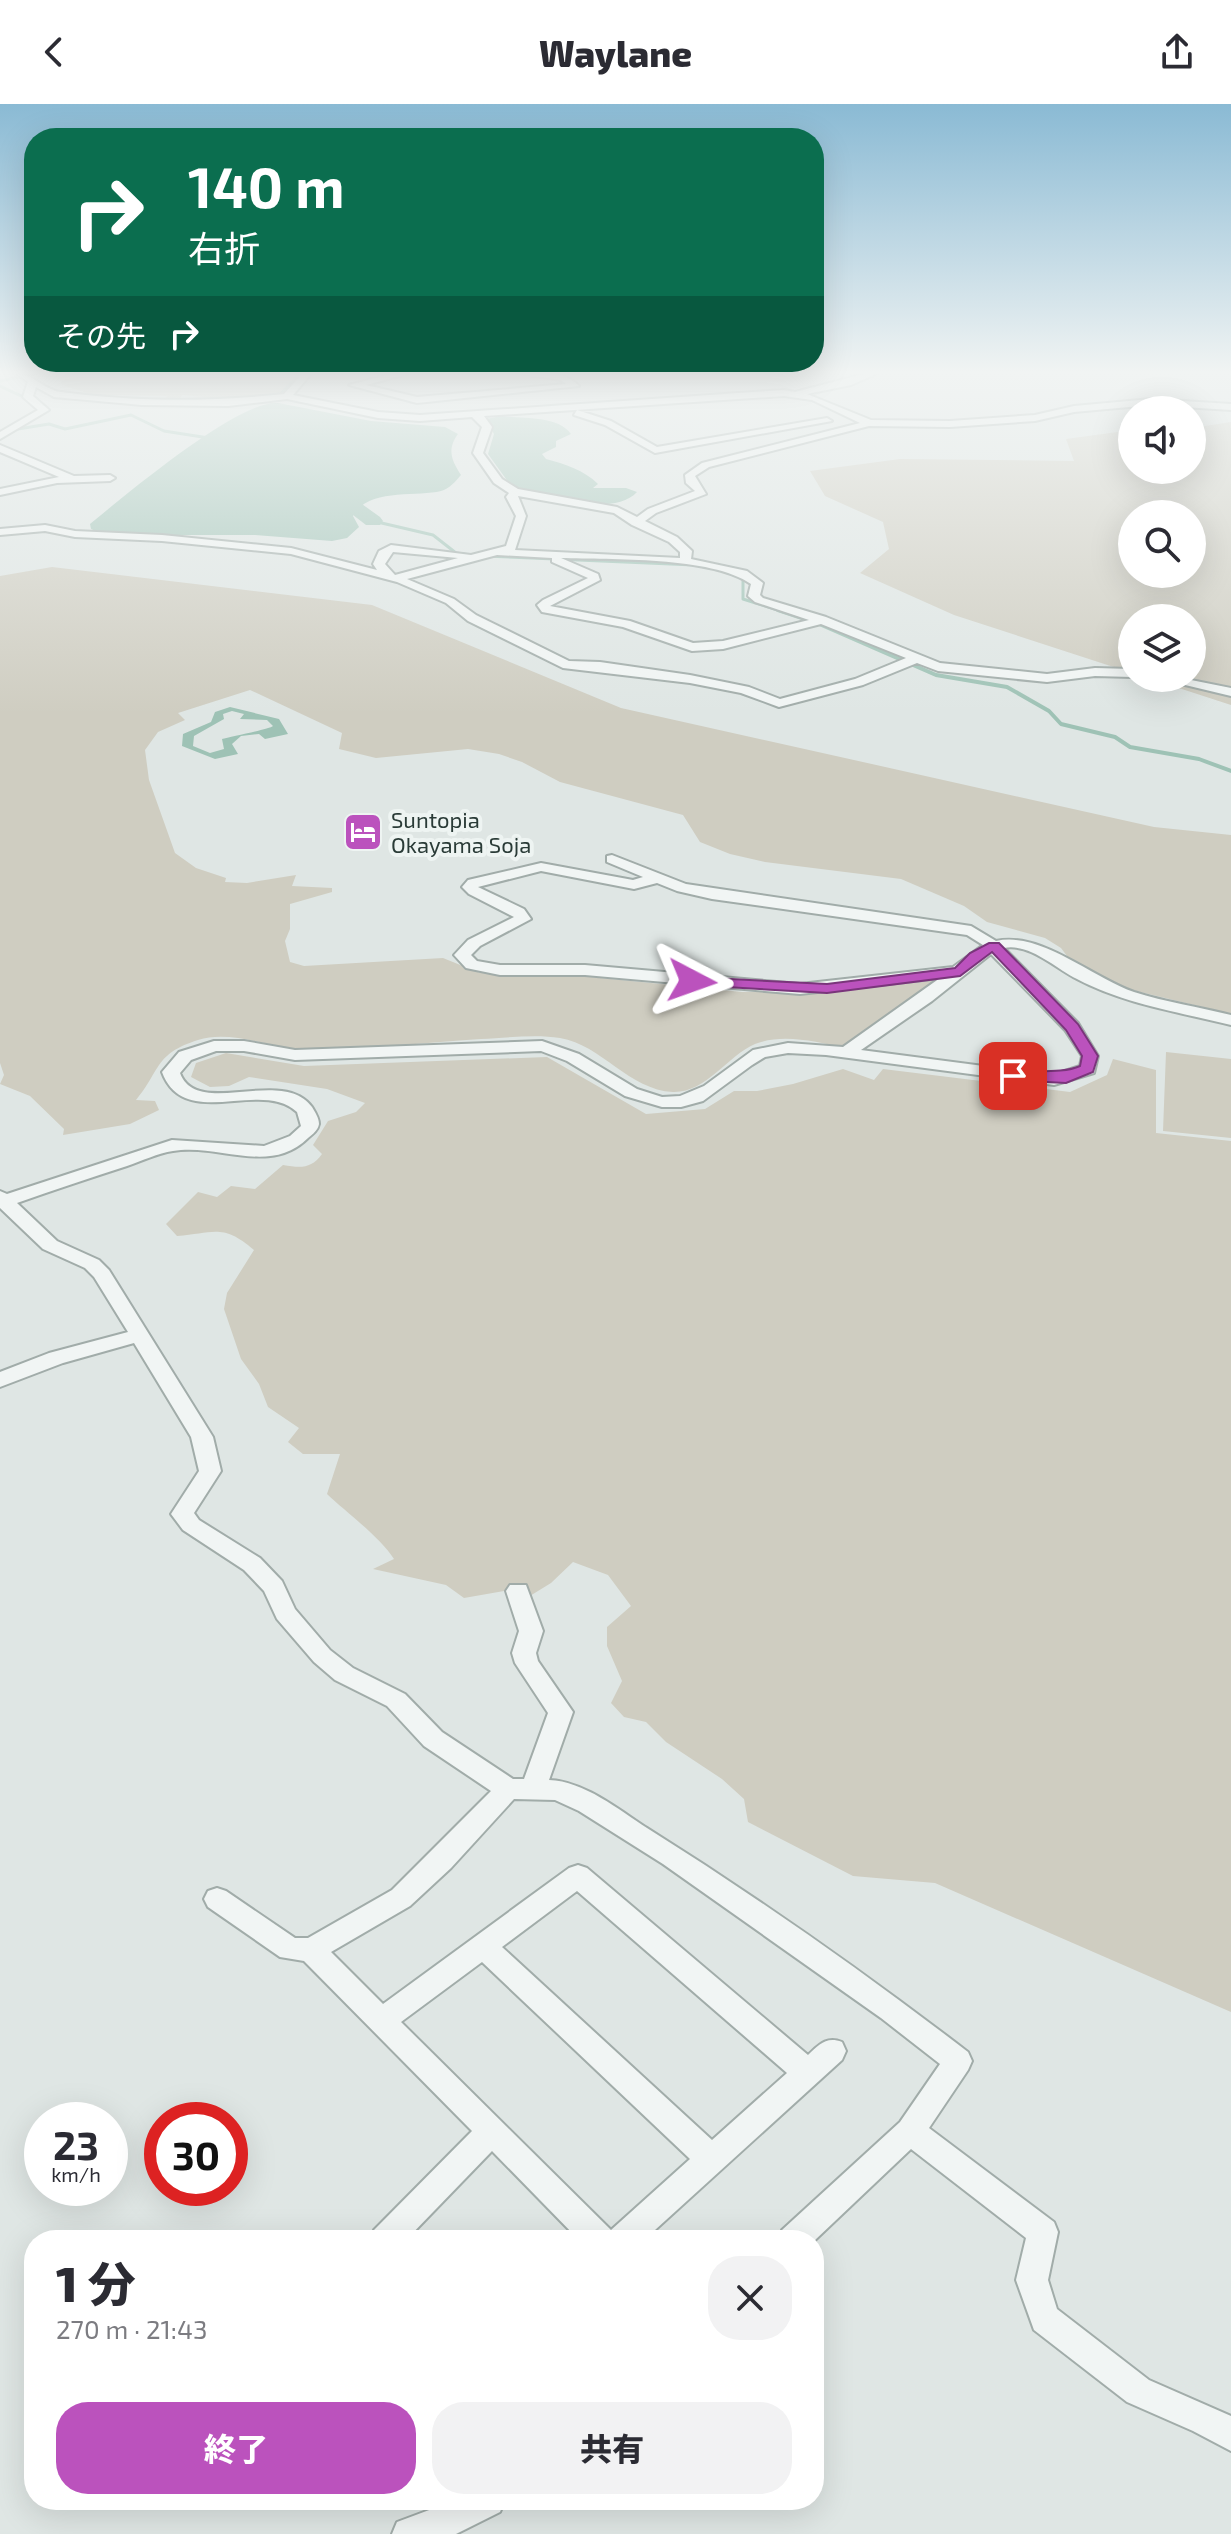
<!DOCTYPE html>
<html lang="ja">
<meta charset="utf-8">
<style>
:root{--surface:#fff;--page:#f2f2f3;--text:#2b2b33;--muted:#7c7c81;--accent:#bb52bd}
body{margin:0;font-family:"Exo 2","Noto Sans JP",sans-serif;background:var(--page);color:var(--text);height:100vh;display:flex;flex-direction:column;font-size:30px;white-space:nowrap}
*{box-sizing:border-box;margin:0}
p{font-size:26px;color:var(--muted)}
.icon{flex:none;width:44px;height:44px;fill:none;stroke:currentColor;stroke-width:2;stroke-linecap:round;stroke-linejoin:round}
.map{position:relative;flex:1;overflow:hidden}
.side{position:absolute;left:24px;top:2126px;width:800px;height:280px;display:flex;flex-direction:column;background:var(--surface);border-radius:32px;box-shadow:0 8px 32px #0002}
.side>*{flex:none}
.hud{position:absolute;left:24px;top:24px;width:800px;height:244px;border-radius:32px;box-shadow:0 8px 32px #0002;background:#0b6e4f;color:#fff;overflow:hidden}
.tools{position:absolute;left:1118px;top:292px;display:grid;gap:16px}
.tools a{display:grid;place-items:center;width:88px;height:88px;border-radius:50%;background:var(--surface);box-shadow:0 8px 32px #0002;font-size:40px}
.speed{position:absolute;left:24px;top:1998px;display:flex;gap:16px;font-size:40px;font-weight:700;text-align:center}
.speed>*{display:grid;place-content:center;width:104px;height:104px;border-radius:50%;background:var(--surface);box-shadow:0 8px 32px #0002;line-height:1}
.speed small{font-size:20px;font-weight:400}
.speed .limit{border:12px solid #d22;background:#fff;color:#111}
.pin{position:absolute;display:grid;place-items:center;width:68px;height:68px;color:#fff;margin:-34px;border-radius:16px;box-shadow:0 4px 12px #0006}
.me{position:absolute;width:88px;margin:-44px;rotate:94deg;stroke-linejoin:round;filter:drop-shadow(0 0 6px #0008)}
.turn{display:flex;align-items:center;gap:28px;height:168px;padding:0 32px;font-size:36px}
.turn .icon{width:104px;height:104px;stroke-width:2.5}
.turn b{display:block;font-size:56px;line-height:68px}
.then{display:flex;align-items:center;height:76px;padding:0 32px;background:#0003;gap:16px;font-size:30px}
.round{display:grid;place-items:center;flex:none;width:84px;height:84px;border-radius:32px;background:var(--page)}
.summary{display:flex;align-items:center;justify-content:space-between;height:136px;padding:0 32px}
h1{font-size:48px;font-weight:800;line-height:60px}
.primary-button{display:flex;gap:16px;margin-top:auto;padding:16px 32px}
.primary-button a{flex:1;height:92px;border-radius:32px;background:var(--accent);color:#fff;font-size:32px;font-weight:800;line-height:92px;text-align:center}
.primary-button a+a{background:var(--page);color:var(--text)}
header{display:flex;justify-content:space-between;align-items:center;height:104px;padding:0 32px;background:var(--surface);font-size:36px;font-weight:800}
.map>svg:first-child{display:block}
.green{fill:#cfcdc1;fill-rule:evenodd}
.water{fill:#9ec2b5;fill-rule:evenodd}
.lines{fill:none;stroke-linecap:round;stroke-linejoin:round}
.stream-far1{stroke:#9ec2b5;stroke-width:3}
.stream{stroke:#9ec2b5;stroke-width:4}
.river{fill:#9ec2b5;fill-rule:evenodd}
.minor-casing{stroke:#a1aca9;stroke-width:4}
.minor{fill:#f1f5f4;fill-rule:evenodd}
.route{fill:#bb52bd;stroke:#7a357b;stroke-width:2}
.labels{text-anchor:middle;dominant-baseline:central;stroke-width:8;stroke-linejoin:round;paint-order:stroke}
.far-poi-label{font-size:22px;fill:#2a3b37;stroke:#eef4f2;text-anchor:start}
</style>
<header><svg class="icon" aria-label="back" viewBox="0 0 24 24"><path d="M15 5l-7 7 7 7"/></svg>Waylane<svg class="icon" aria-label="share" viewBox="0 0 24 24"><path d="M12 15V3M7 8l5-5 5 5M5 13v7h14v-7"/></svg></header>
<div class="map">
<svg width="1231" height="2430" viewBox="0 0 1231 2430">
<rect width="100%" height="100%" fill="#dfe6e4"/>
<!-- green -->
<path class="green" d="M58,270H302L283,292L240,296L182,291L180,296H165L167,292L93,291L62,281Z
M1231,318V601L1148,574H1192V514H1132V569L954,511L860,469L889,445L883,418L825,392L810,367L900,355L1074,357L1066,335L1132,326V366H1192V324ZM1132,410H1192V470H1132Z
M52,463L372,501L621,604L1154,723L1231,731V910L1128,885L1088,868L1070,856L1061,844L1045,834L987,818L964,802L901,775L765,758L730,750L700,738L683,711L560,678L522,658L499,650L468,645L376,654L339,645L342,629L250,586L178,609L185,616L158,628L145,646L149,676L175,749L196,764L226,774L225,778L247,779L296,771L292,782L332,784V788L290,800V825L285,837L290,858L304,862L443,854L480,869L560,870L742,888L840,887L936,876L845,944C816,938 784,929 755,940C727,952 706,989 673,988C629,986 602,941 560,934C535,930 506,934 481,935C423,939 364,945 306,945C271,945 232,925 198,936C154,950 161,966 136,996L155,997L159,1006L130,1020L63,1031L64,1025L30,992L0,980L4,971L0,959V472Z
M1166,948L1231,955V1034L1163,1027Z
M226,949L304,962L547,953L646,1010L705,1005L734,987H757L793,980L843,965L874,976L883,965L1070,988L1107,971L1113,955L1156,966V1029L1231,1037V1908L935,1779L853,1772L748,1718L744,1695L722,1675L666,1638L646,1618L624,1613L611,1599L622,1577L607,1542V1523L631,1502L608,1471L573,1458L551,1479L525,1495L504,1487L464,1494L446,1481L373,1465L394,1455C380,1433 347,1409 327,1390L340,1350H303L288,1338L299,1324L268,1303L259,1280L241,1255L224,1205L227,1189L254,1146C223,1119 214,1129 177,1132L166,1120L198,1088L217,1093L231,1082L255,1085L283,1061C301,1064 311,1065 322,1050L313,1041L328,1017L356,1008L365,999L327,985L249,973L229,982L210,983L191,973L196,959Z"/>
<!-- water -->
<path class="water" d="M278,299L371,317L445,323L458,330C447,345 451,356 461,371C456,377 449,385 441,387C417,393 367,384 353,412L359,423L347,434L332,437L255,431H106L91,425L90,420C123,393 239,295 278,299Z
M502,312C522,315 558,311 571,330L556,337V343L542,350L546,355C565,360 584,366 598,380L593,384H626L637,388C613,414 541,393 511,382L488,350L494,330L486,315Z
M230,603L279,615L288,630L265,635L259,630L241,632L232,640L238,650L215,655L182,642L183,630L211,618L215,608ZM232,607L244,610L240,615L267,616L273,622C270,625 230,633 222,635L224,645L210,649L193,642L194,632L224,615L223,610Z"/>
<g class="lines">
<!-- stream-far1 -->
<path class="stream-far1" d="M0,277L34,270
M0,282L47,304L18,325L49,320L65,325L131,311L164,327L209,334
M275,296L299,270
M373,417L433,431L456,449L470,451
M485,452L694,461
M739,472L743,474V495L784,508"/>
<!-- stream -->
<path class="stream" d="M778,506L817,519L936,571L1007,583L1049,607L1061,620L1115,633L1130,643L1199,655L1231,667"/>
<!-- river -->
<path class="river" d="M320,370L380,413L383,417L380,421H366L313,380V372Z"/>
<!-- minor casing -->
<g class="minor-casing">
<path id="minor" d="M17,270C34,270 44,286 61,288C135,298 210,298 284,290L302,270H311L293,291L378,308L420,311L784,286L795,288L864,270H876L851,281L807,290L871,316L950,317L1035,311L1074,302L1151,295L1231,300V306L1151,301L1074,308L1035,317L950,323L869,322L709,363L695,372L706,390L656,409L645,417L677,433L692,447L691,455L747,467L763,479L760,491L763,494L826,513L940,559L1047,570L1095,564L1132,565V573L1095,572L1047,578L938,567L917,559L863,581L779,603L741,589L690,579L563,564L468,517L446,499L397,478L291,450L162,437L75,433L45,427L0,431V425L45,421L75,427L162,431L291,444L377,466L373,460L379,447L391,441L471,451L506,442L516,412L506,393L509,389L494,379L473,349L482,323L472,313L420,317L378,314L287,295L228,302L142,301L54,293L36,283L33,292L49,306L0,335V328L38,306L23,293L28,278ZM784,292L812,296L860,319L702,359L685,371L686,379L695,387L648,405L637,413L617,403L518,385L502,375L483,349L492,323L484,312ZM518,392L614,409L632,421L669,438L680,448V454L515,446L526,412ZM393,448L458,454L395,471L385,460ZM497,451L552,454V458L588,474L543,496L537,501L542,508L623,523L692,547L723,545L821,520L906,554L855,575L780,595L749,583L690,571L600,558L569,557L476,511L454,495L407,475ZM561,454C611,456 711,452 751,480L748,492L755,498L809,516L723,537L693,539L630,517L550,502L600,476L598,470Z
M391,270H407L366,281L417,293L566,280L561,276L522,270C543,269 563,266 579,282L417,299L349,281Z
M577,306L611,317L657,343L827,314L832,317L655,349L605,321L574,311Z
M0,341L74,372L110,371L115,374L110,377L57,379L0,391V385L59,373L0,348Z
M1156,574H1181L1231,584V592Z
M612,751L686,780L971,822L996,837C1041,827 1091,873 1134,888C1165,898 1199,903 1231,911V921C1179,908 1124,900 1077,875C1055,864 1030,839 1004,844L1078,919L1098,952L1094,969L1054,981L826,951L788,949L765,953L752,961L703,997L681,1003H662L625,992L567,957L541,947L295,956L244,947H216L191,956L180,969C197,1015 282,962 312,1003C315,1008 319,1014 319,1020C318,1026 313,1030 308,1034C270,1072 218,1039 173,1047C158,1049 142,1057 127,1062C90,1074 53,1086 17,1099L57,1137L99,1156L109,1166L213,1333L221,1367L194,1409L199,1416L260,1454L282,1477L295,1505L330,1546L353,1564L405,1590L442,1628L513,1675H524L548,1609L515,1559L512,1549L519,1527L506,1487L510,1481H526L543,1527L536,1549L538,1557L573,1608L549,1676C584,1677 619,1706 647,1724C757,1793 865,1869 968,1948L972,1957L968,1966L929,2024L1054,2118L1058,2128L1048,2176L1057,2205L1149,2276L1231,2312V2347L1193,2327L1127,2298L1034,2226L1016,2176L1026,2134L911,2045L814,2137L778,2136L782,2126L900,2018L940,1960L881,1914L663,1760L579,1707L555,1696L514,1695L451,1764L410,1802L331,1848L383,1900L569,1764L578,1761L587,1764L808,1951C819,1941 826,1932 842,1938L846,1947L842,1956L644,2136H579L492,2047L406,2136H370L374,2126L472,2027L304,1857L280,1853L208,1803L204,1795L208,1787L217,1784L226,1787L295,1834H308L392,1786L491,1687L424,1642L387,1602L335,1576L314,1558L277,1515L264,1487L244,1466L183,1426L171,1410L199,1367L191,1333L134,1239L63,1259L0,1283V1268L49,1249L128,1228L94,1173L85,1164L43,1145L0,1104V1087L7,1090L172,1036L264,1042L290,1032L301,1022L297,1008C261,974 184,1028 162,968L179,948L214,937H244L295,946L542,937L579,950L637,985L662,993L680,992L704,982L753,946L788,939L843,943L940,874L800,890L585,871H500L466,864L454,851L468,836L514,813L469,790L462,783L468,776L541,759L633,776L643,773L607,758V752ZM541,767L634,785L657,779L677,787L712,795L967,831L983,841L953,863L800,880L585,861H500L477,857L471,851L480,842L531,815L524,805L478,783ZM991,850L1065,926L1082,952L1080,962L1053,971L861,946L932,897ZM577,1787L787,1969L712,2036L502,1843ZM482,1858L690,2055L611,2126L401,1918Z
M456,2396H505L500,2408L456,2430H392L397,2418Z"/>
</g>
<!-- minor -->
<use href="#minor" class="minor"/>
</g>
<!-- sky -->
<linearGradient id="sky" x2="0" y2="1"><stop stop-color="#8abad4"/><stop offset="0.44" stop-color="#f1f4f3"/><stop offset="1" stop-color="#f1f4f3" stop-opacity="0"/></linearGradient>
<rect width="1231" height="610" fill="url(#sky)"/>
<!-- route -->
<path class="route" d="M989,839H999L1078,920L1098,952L1093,968L1066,979L1008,976L1006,972C1017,963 1058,972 1080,962L1082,952L1066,926L992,848L960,872L827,889L692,881L685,877L692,873L827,880L955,864L970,849Z"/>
<!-- icons -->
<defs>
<g id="hotel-square" transform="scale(2)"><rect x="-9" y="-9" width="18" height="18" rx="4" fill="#bb52bd" stroke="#eef4f2"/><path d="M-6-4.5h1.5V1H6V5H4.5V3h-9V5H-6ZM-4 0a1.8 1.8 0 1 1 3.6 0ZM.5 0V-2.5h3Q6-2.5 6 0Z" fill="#fff"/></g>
</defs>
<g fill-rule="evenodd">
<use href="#hotel-square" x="363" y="728"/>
</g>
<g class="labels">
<!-- far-poi labels -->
<g class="far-poi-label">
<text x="391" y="715">Suntopia<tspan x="391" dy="25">Okayama Soja</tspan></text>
</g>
</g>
</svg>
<div class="tools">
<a><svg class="icon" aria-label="sound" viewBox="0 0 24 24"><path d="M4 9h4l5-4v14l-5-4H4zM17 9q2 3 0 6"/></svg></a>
<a><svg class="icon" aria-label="search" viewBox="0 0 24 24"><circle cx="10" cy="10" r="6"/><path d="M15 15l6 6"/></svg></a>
<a><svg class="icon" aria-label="layers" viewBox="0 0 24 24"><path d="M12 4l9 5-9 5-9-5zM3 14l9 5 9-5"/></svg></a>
</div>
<div class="speed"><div>23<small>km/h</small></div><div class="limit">30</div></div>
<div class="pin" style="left:1013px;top:972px;background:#d93025"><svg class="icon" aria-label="arrive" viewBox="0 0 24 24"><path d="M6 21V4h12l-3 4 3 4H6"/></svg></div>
<svg class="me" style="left:692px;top:877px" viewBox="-20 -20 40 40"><path d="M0-17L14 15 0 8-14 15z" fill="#bb52bd" stroke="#fff" stroke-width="4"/></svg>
<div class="hud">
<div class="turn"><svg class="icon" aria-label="right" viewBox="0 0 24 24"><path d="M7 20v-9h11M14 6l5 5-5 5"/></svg><div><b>140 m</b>右折</div></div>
<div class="then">その先<svg class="icon" aria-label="right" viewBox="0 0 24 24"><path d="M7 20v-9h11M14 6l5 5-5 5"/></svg></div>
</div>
<section class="side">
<div class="summary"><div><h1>1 分</h1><p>270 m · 21:43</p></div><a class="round"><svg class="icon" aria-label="close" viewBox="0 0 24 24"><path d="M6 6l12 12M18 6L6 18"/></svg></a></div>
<div class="primary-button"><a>終了</a><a>共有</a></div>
</section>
</div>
